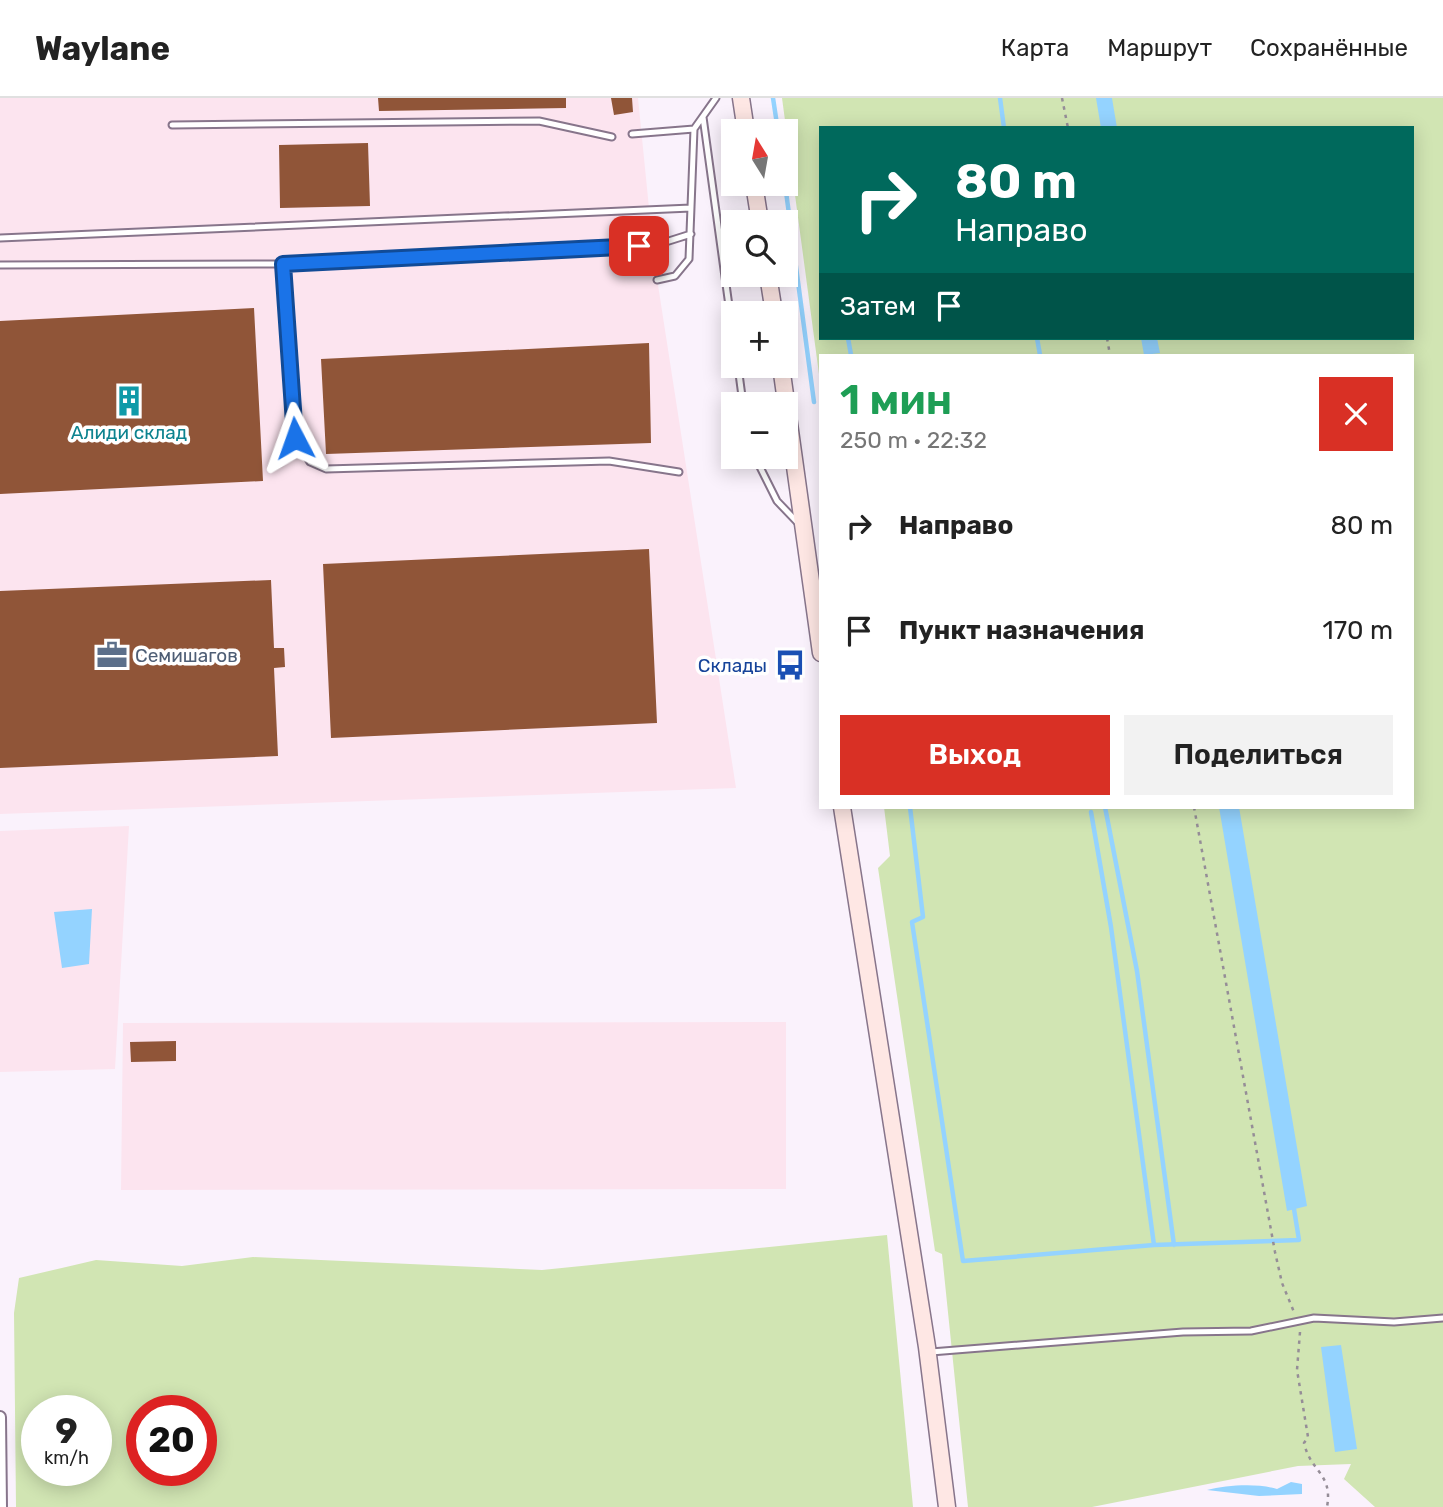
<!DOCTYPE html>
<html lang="ru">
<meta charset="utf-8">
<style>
:root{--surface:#fff;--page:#f2f2f2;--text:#222;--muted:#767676;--line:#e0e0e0;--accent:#d93025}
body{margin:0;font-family:Rubik,sans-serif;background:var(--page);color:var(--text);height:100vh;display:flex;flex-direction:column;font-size:26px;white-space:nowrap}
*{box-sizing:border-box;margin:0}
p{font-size:23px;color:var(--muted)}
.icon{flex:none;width:38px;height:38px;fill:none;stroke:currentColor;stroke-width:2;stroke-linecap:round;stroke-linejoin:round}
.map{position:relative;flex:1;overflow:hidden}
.panel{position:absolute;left:819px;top:256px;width:595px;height:455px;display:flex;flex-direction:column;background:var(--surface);border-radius:0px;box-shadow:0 4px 18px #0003}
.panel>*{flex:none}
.guide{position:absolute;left:819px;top:28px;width:595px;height:214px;border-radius:0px;box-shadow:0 4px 18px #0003;background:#00695c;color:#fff;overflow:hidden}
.needle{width:46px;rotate:349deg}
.fabs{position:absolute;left:721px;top:21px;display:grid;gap:14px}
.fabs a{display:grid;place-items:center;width:77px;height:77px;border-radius:0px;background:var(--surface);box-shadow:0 4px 18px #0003;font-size:35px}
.speed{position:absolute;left:21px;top:1297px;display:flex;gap:14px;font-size:35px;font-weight:700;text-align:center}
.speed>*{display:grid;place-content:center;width:91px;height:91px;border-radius:50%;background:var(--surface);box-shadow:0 4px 18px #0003;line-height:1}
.speed small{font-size:18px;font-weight:400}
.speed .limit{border:10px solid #d22;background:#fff;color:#111}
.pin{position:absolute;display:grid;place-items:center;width:60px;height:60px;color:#fff;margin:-30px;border-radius:14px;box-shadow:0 4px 10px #0006}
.me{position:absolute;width:77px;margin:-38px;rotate:356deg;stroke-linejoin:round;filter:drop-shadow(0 0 5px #0008)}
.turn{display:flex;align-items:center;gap:24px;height:147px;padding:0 21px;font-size:32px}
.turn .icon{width:91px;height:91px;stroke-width:2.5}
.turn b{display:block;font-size:49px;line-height:60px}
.then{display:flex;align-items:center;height:66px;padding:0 21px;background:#0003;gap:14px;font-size:26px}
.round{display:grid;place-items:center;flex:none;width:74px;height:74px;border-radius:0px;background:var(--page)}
.headline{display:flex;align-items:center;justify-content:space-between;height:119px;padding:0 21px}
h1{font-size:42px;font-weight:600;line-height:52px;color:#1e9e55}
.cta{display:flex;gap:14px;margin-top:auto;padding:14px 21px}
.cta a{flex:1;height:80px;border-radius:0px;background:var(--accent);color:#fff;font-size:28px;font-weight:600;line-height:80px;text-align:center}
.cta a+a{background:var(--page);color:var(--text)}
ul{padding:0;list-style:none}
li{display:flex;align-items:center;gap:21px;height:105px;padding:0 21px}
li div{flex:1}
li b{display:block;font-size:26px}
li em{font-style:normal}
header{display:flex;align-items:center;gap:42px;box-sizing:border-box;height:98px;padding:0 35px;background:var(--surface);border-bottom:2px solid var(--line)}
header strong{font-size:33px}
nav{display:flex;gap:38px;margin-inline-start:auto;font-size:24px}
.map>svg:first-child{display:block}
.industrial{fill:#fce4ef}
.green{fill:#d1e5b3;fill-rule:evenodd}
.water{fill:#94d3ff}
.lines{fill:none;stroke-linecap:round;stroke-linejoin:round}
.stream{stroke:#94d3ff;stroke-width:4.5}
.building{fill:#905538}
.service-casing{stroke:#87758b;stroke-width:9}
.minor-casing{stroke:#87758b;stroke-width:14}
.secondary-casing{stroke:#87758b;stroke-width:19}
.path{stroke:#958d97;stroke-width:2.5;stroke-dasharray:3.5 5;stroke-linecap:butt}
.service{stroke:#fff;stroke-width:5}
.minor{stroke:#fff;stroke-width:10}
.secondary{stroke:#fee7e4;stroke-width:16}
.route-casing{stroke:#114b97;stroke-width:18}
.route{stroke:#1a73e8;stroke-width:12}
.labels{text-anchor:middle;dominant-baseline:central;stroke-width:7;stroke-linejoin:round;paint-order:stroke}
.culture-label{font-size:19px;fill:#0d838f;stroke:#fff}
.service-label{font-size:19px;fill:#4e5e75;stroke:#fff;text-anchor:start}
.transit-label{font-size:19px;fill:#164399;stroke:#fff;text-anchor:end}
</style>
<header>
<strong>Waylane</strong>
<nav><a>Карта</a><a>Маршрут</a><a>Сохранённые</a></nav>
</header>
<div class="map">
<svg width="1443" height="1409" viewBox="0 0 1443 1409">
<rect width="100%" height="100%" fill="#faf2fc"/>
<!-- industrial -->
<path class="industrial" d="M0,0H638L654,160L639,163L641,176L656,174L736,690L0,716Z
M129,728L115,971L0,974V733Z
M786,924V1091L121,1092L123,925Z"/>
<!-- green -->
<path class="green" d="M782,0H1443V1409H1375L1344,1381L1351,1366L1298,1368L1092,1409H968L942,1156L935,1153L878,770L890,758L884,709H1412V257H821V291ZM821,30H1412V240H821Z
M887,1137L913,1409H16L14,1215L19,1180L96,1162L182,1168L253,1159L542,1172ZM96,1312V1372H37V1312ZM201,1312V1372H142V1312Z"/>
<!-- water -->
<path class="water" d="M1096,0H1112L1117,30H1101Z
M1141,240H1157L1160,255L1144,257Z
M1219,709H1239L1307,1108L1287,1113Z
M92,811L89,866L62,870L54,814Z
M1341,1247L1357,1351L1335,1354L1321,1249Z
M1291,1384L1302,1386V1396L1259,1398L1207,1392C1227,1387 1257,1385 1277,1391Z"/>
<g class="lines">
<!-- stream -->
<path class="stream" d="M773,0L778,33
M1000,0L1004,30
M785,86L814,304
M848,240L851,257
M1037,240L1040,257
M910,709L923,819L912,824L963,1163L1154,1147L1299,1142L1294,1111
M1105,709L1137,873L1174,1147
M1091,714L1111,829L1154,1147"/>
</g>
<!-- building -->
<path class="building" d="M378,0H566V10L379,13Z
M611,0H632L633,14L614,17Z
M368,45L370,108L280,110L279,47Z
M661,159L663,173L640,176L639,163Z
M254,210L263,383L0,396V223Z
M649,245L651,345L326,356L321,261Z
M649,451L657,625L331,640L323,466Z
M271,482L274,550H284L285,569L274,570L278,658L0,670V493Z
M176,943V963L131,964L130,944Z"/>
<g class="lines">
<!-- service casing -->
<g class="service-casing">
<path id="service" d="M703,19L733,237
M172,27L539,23L612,39
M632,36L694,31L716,0
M0,140L691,110
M283,166L295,340L310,364L326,371L609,363L679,374
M0,167L283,166L653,148L691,136
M657,182L675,178L689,161L694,31
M738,268L743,306
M755,359L777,403L799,426
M931,1254L1183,1234L1251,1233L1314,1220L1394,1224L1443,1220"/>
</g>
<!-- minor casing -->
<g class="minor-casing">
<path id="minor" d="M0,1319L1,1409"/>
</g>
<!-- secondary casing -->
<g class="secondary-casing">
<path id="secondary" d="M741,0L746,33
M754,86L760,124
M768,177L774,215
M781,268L821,555
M842,709L927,1249L947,1409"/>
</g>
<!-- path -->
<path class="path" d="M1062,0L1068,30
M1107,240L1110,257
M1194,709L1275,1154L1282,1185L1294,1214
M1300,1234L1297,1272L1308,1339L1304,1345C1311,1375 1333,1375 1327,1409"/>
<!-- service -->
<use href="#service" class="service"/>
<!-- minor -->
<use href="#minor" class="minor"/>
<!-- secondary -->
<use href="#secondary" class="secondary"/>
</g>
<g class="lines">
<!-- route casing -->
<g class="route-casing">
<path id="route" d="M295,340L283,166L639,148"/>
</g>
<!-- route -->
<use href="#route" class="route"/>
</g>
<!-- icons -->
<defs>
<g id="building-bare" transform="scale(2.415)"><path d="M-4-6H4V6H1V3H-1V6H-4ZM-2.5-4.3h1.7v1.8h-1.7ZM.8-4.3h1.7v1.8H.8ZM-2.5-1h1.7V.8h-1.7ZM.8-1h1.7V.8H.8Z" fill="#0f9aa8" stroke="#fff" stroke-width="2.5" paint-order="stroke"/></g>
<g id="office-bare" transform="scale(2.415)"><path d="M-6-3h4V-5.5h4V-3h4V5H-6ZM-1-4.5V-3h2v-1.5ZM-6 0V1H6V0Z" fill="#5c6f8a" stroke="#fff" stroke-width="2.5" paint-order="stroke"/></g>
<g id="bus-bare" transform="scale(2.415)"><path d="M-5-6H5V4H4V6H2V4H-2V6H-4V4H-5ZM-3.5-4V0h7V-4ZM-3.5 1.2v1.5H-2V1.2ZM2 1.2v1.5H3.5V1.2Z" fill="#1a4fb4" stroke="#fff" stroke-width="2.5" paint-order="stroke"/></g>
</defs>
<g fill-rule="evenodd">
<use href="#building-bare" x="129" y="303"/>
<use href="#office-bare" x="112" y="557"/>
<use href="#bus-bare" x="790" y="567"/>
</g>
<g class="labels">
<!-- culture labels -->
<g class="culture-label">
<text x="129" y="334">Алиди склад</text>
</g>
<!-- service labels -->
<g class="service-label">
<text x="135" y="557">Семишагов</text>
</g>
<!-- transit labels -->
<g class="transit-label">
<text x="767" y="567">Склады</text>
</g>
</g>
</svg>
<div class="fabs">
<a><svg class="needle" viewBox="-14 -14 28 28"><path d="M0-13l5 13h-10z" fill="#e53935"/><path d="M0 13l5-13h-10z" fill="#767676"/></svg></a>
<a><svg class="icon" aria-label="search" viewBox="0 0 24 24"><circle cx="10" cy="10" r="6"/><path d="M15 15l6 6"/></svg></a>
<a>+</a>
<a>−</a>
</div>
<div class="speed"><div>9<small>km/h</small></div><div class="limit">20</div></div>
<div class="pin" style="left:639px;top:148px;background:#d93025"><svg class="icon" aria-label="arrive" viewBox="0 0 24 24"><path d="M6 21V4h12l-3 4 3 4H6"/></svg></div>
<svg class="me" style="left:295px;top:340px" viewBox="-20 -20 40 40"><path d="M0-17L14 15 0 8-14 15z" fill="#1a73e8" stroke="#fff" stroke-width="4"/></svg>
<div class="guide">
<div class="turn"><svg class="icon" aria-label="right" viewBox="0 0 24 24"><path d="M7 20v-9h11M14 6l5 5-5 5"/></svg><div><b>80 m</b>Направо</div></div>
<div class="then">Затем<svg class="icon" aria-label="arrive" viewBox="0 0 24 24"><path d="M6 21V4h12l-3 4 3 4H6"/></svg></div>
</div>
<section class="panel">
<div class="headline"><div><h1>1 мин</h1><p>250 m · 22:32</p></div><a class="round" style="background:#d93025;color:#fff"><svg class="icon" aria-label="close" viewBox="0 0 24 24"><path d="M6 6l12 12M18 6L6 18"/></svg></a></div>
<ul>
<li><svg class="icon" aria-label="right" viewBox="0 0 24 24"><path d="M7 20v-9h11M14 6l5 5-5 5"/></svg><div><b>Направо</b></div><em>80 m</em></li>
<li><svg class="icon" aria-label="arrive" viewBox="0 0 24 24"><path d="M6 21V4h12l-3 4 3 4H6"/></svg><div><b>Пункт назначения</b></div><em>170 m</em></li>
</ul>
<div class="cta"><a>Выход</a><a>Поделиться</a></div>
</section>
</div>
